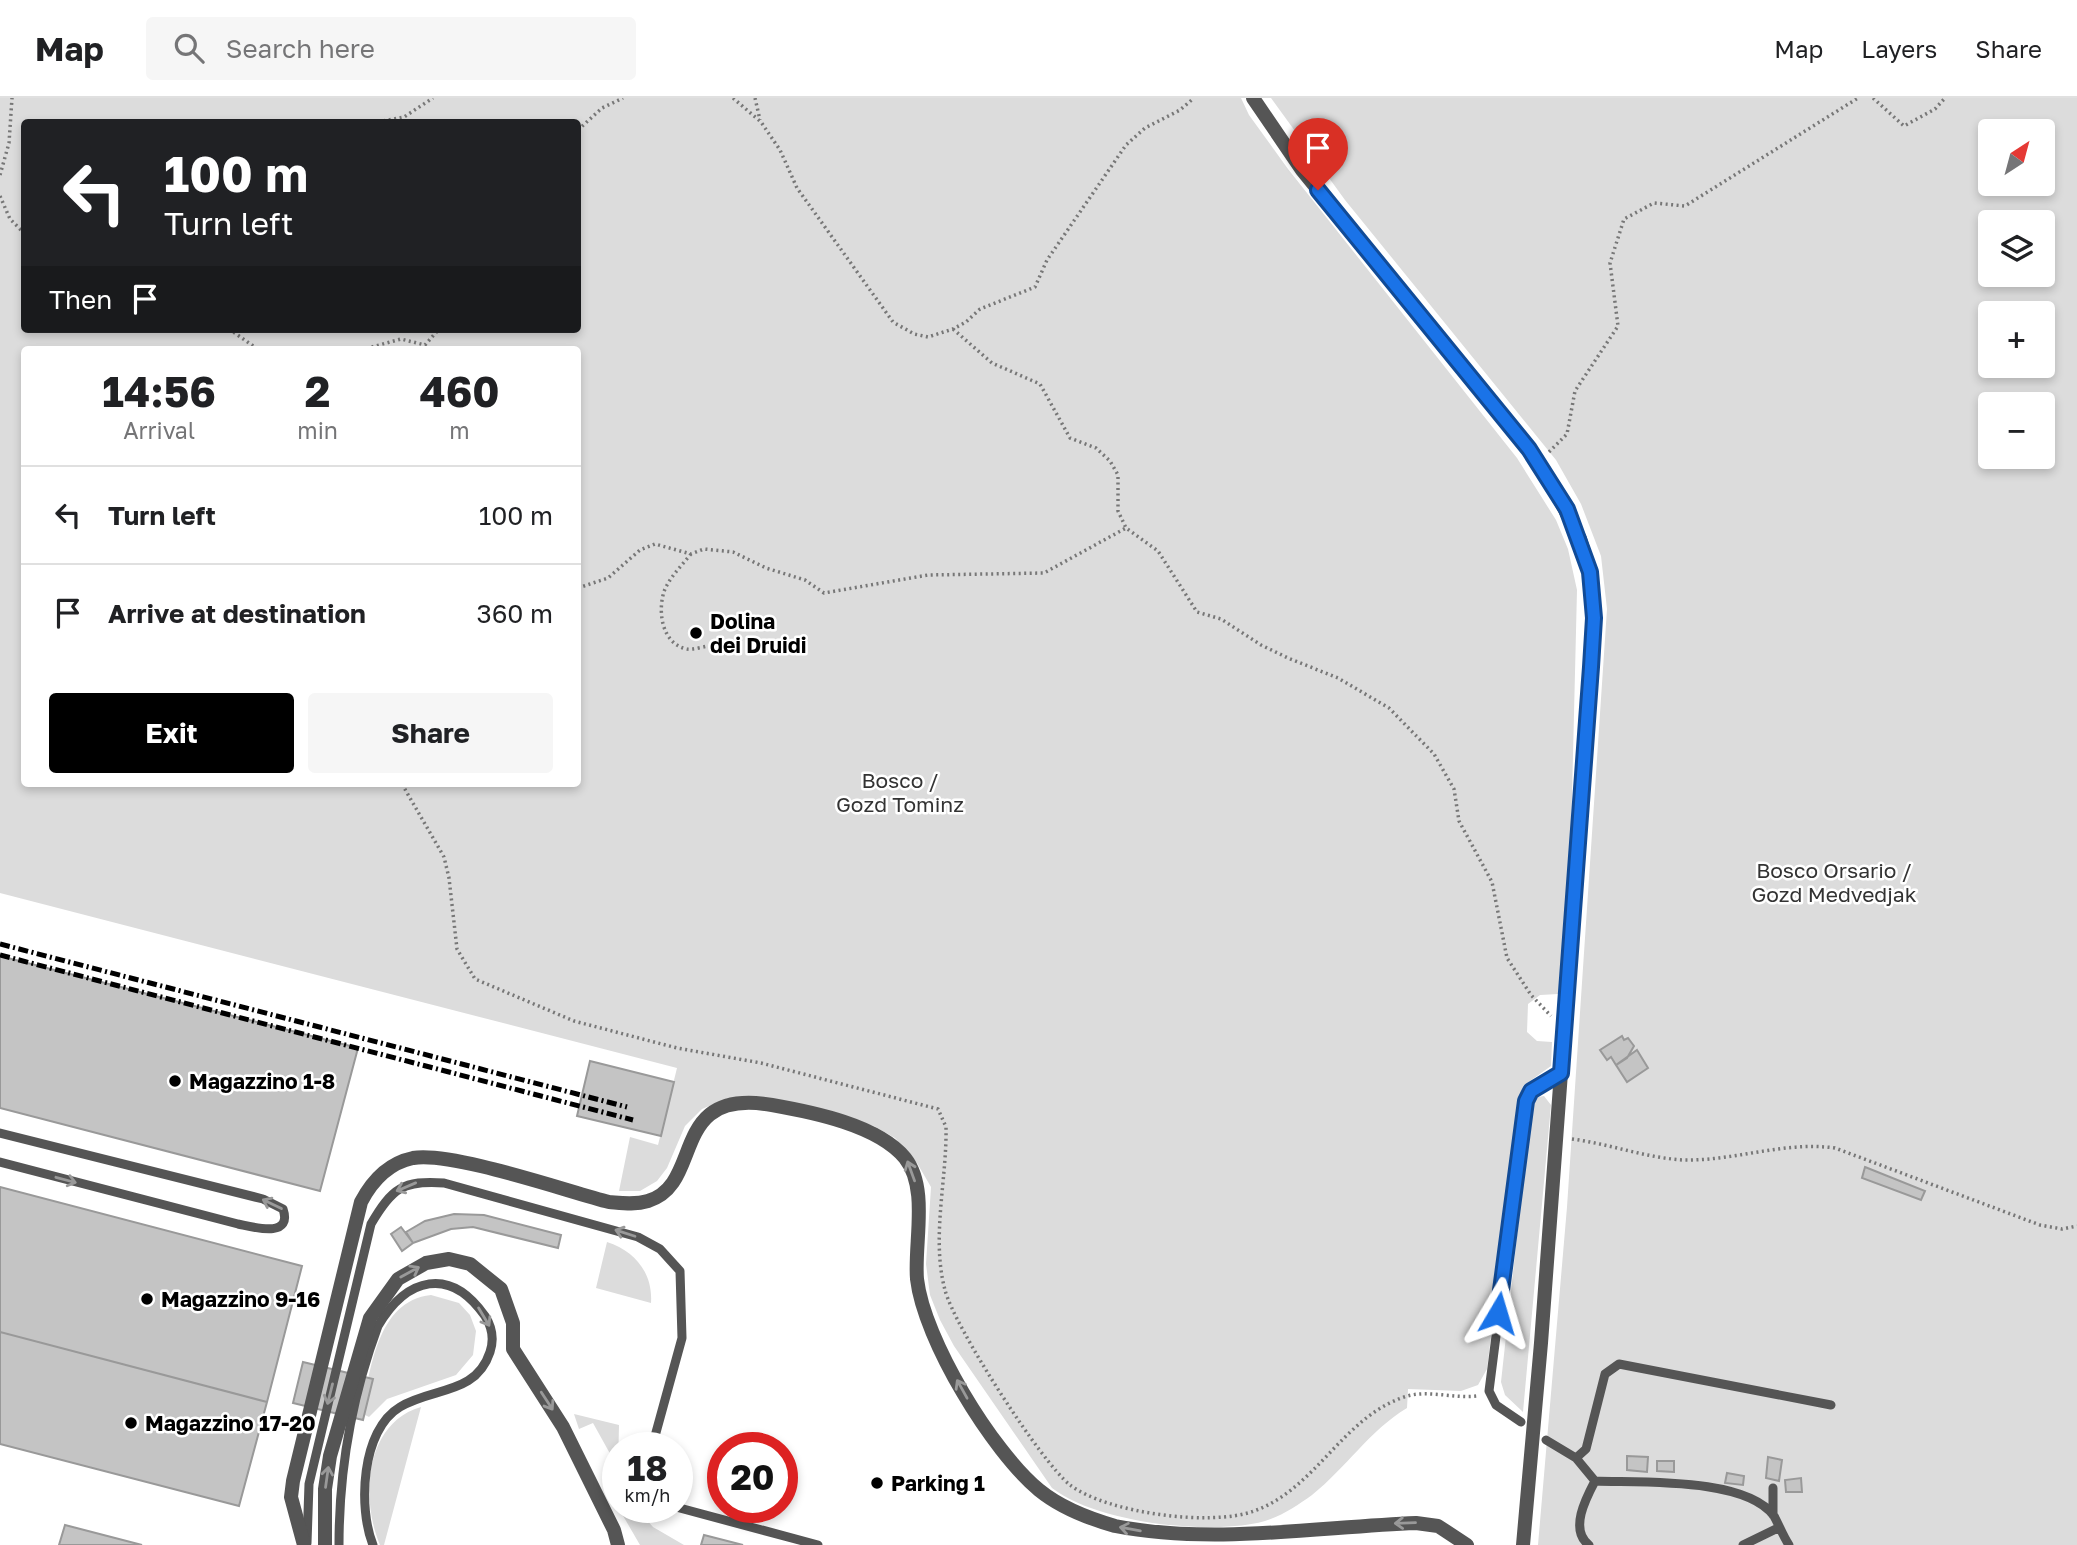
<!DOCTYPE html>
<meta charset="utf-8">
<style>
:root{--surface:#fff;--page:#f6f6f6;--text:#202124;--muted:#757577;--line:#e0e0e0;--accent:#000}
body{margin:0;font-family:"Golos Text",sans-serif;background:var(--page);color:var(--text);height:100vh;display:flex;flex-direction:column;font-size:26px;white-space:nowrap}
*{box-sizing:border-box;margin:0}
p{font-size:23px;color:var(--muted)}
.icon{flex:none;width:38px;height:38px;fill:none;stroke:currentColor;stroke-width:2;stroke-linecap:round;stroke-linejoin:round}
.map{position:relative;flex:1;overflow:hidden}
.sheet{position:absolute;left:21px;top:248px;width:560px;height:441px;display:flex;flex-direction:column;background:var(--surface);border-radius:7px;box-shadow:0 4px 10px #0003}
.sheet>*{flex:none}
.hud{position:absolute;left:21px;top:21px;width:560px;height:214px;border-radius:7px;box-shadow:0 4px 10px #0003;background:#202124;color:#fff;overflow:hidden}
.needle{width:46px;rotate:36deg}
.fabs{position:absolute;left:1978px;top:21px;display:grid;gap:14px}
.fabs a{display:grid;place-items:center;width:77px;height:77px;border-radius:7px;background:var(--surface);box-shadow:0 4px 10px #0003;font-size:35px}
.speed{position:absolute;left:602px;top:1334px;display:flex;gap:14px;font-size:35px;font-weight:700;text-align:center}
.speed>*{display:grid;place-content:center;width:91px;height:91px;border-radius:50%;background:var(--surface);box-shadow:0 4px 10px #0003;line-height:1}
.speed small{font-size:18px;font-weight:400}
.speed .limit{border:10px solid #d22;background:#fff;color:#111}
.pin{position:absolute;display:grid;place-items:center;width:60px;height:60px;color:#fff;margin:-72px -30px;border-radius:50% 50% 50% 0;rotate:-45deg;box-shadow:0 0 7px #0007}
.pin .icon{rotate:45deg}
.me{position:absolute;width:77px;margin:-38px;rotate:7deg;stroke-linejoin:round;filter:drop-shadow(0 0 5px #0008)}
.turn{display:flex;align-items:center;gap:24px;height:147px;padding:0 28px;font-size:32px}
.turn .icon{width:91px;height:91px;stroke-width:2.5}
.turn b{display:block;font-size:49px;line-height:60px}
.then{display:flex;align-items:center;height:66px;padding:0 28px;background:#0003;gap:14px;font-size:26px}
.eta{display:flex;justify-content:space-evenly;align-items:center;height:119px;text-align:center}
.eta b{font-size:42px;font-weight:700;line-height:49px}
.cta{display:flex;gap:14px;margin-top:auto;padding:14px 28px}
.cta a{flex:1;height:80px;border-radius:7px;background:var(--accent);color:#fff;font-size:28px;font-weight:700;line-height:80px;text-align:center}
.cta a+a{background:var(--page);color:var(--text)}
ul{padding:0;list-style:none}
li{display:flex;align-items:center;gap:21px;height:98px;padding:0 28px;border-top:2px solid var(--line)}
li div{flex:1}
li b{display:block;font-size:26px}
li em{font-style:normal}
header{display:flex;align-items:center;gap:42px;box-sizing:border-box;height:98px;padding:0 35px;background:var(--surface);border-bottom:2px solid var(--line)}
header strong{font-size:33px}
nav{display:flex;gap:38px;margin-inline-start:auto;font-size:24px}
.search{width:490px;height:63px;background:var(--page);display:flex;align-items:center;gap:18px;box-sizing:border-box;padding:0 24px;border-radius:7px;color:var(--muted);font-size:26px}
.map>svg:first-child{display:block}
.green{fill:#dcdcdc;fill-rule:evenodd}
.building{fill:#c4c4c4;stroke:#999;stroke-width:2}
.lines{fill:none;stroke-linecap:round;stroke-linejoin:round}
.path{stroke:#777;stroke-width:3.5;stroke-dasharray:2 3.5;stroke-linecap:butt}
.service{stroke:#555;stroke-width:9}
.minor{stroke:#555;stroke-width:14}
.tertiary{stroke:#555;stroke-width:14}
.rail{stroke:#000;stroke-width:5;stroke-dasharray:10 3.5 2 3.5;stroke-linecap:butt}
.oneway{stroke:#999}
.route-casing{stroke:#114b97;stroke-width:18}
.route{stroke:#1a73e8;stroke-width:12}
.poi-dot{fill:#000;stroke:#fff;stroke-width:2.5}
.labels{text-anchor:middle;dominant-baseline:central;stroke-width:5;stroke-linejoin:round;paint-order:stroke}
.poi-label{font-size:21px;font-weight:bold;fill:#000;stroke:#fff;text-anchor:start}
.park-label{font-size:21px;fill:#333;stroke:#fff}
</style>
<header>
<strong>Map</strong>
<div class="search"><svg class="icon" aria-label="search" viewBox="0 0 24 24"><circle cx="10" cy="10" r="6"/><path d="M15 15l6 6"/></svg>Search here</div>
<nav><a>Map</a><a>Layers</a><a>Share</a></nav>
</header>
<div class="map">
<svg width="2077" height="1447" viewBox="0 0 2077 1447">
<rect width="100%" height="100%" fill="#fff"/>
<!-- green -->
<path class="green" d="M0,0H1241L1249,17L1288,71L1517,360L1556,422L1568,451L1577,492L1570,781L1561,883L1558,896L1540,897L1528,906L1527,934L1537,943L1552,944L1551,968L1523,988L1520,998L1487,1271L1478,1287L1461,1293L1408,1291L1407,1310C1370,1332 1346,1370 1312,1397C1298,1407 1282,1418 1265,1423C1211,1438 1097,1425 1052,1390L954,1248L940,1222L930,1197L926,1166L931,1089L917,1065L895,1040L874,1028L763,1000H728L702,1011L685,1028L667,1070L657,1083L640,1093H619L630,1039L658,1047L677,970L0,795ZM24,24H578V231H24ZM24,252H578V686H24Z
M1271,0H2077V1447H1538L1567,1109L1607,511L1601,458L1581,406L1556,362L1345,102ZM1990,33H2042V86H1990ZM1990,124H2042V177H1990ZM1990,215H2042V268H1990ZM1990,306H2042V359H1990Z
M1544,998L1551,1007L1523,1314L1505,1297L1501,1284L1531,1010L1538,999Z
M607,1144C635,1153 653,1175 651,1205L596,1190Z
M431,1197L459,1205L470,1217L476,1233L473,1257L456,1277L387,1301L369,1319L361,1315C371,1273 376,1203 431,1197Z
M421,1309L384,1447H380C360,1400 365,1325 421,1309Z
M574,1316L619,1327L618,1370L593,1325L579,1331Z
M618,1409H635L653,1429L684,1447H640Z"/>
<!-- building -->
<path class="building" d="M0,858L358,950L320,1093L0,1010Z
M1622,938L1624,942L1628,940L1634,948L1627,960L1616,967L1611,959L1607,962L1600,952Z
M1637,952L1648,970L1627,984L1616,967Z
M590,963L674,984L661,1038L577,1018Z
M1865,1069L1925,1093L1921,1102L1862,1080Z
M0,1089L302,1168L267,1304L0,1234Z
M454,1116L484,1117L561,1137L558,1150L473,1129L451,1131L413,1145L406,1134L425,1123Z
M401,1129L413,1145L402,1153L391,1136Z
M0,1234L267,1304L239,1408L0,1346Z
M303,1264L373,1281L363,1322L293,1305Z
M1627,1358L1648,1359L1647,1374L1627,1372Z
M1768,1359L1782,1362L1779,1383L1766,1380Z
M1657,1363H1674V1374L1657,1373Z
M1727,1375L1744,1378L1743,1387L1725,1385Z
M1801,1380L1802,1394H1786L1785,1382Z
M65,1427L142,1447H59Z
M704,1437L743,1447H701Z"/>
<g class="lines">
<!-- path -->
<path class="path" d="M733,0L761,24L780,52L797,90L893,224L914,236L928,239L953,231L966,224L980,211L1035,189L1047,162L1126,47L1145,30L1180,12L1194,0
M755,0L760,22
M1873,0L1904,28L1935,11L1945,0
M378,24L404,19L433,0
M578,32L602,10L623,0
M0,77L9,45L12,0
M0,98L10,121L24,135
M229,231L259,252
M953,231L992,265L1040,286L1070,340L1096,350L1110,363L1118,377V413L1126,430
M361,252L401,241L425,247L439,231
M1549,354L1567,336L1575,293L1618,228L1610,165L1624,121L1654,105L1685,108L1858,0
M691,456C682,467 671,478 665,491C657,511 661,546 687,551C693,552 702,549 708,548
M578,490L608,480L640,452L655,446L691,456L704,451L733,454L766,470L805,482L824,495L928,477L1044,475L1126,430L1158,453L1197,514L1221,521L1261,547L1288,560L1338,580L1389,610L1434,656L1454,691L1459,723L1492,784L1507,860L1531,897L1551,918
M402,686L444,759L449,780L457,851L475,881L574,923L677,950L761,965L938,1011L946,1029C947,1082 931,1140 945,1192C954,1228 1041,1364 1070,1387C1107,1415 1211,1429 1254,1413C1316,1391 1342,1320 1404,1299C1427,1291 1454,1301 1477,1298
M1572,1041C1610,1046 1646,1060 1684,1062C1735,1063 1784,1043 1835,1050L2040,1127L2062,1131L2077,1128"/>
<!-- service -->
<path class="service" d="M0,1035L263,1101L283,1111C293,1141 253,1129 238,1126L0,1064
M1521,1324L1496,1307L1489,1293L1526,1003L1531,993L1561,975
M1546,1342L1576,1360L1595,1383C1639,1385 1746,1379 1774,1418C1779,1427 1783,1438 1789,1447
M1576,1360L1586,1351L1605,1276L1619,1266L1831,1307
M1773,1390V1417
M676,1409L818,1447
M307,1445L309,1386L371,1126C392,1090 403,1082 444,1085L638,1139L660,1151L680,1173L682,1240L652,1349
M339,1447C339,1373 352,1298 378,1228C407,1179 450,1168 485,1218C492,1229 494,1242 490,1254C476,1297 433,1289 400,1309C361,1332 358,1410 373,1447
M1589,1447C1569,1432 1586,1400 1595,1383
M1743,1447L1778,1430"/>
<!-- minor -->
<path class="minor" d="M304,1447L291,1399L293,1383L361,1104C372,1083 389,1065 413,1060C451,1053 566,1093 609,1104C622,1105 635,1107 648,1103C705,1086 667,989 772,1007C812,1014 878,1027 905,1060C929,1090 914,1145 917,1181C924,1242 992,1353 1039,1392C1061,1410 1087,1420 1115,1428C1212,1447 1317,1429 1416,1425L1438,1428L1467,1447
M325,1447V1391L330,1358L370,1220L398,1181L426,1165L449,1161L470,1166L501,1191L513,1225V1251L563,1329L614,1432L618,1447"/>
<!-- tertiary -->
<path class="tertiary" d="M1253,0L1302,72L1529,351L1550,383L1580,441L1590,474L1594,520L1591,569L1541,1245L1523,1447"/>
<!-- rail -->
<path class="rail" d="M0,846L627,1009
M0,857L633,1022"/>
</g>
<!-- one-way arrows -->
<defs><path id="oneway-shaft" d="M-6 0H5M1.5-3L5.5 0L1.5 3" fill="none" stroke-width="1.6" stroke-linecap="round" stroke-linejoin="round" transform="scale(1.75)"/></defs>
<g class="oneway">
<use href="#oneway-shaft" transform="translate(911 1073) rotate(-110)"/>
<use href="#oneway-shaft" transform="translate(66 1082) rotate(15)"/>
<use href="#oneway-shaft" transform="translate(406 1089) rotate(157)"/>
<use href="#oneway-shaft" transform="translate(272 1106) rotate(-154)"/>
<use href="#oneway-shaft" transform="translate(625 1135) rotate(-162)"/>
<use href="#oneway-shaft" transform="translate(410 1174) rotate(-29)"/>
<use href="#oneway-shaft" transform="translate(484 1219) rotate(59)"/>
<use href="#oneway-shaft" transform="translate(962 1291) rotate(-119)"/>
<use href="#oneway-shaft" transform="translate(330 1296) rotate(104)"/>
<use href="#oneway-shaft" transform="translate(547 1303) rotate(57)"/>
<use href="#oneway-shaft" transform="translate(327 1379) rotate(-82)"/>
<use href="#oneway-shaft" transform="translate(1405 1425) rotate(178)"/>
<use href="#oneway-shaft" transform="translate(1130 1431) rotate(-170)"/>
</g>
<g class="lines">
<!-- route casing -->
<g class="route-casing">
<path id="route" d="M1318,92L1529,351L1567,411L1590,474L1594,520L1591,569L1561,975L1531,993L1526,1003L1498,1215"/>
</g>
<!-- route -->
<use href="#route" class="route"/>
</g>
<!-- markers -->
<g class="poi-dot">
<circle cx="696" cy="535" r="7"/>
<circle cx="175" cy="983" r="7"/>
<circle cx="147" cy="1201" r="7"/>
<circle cx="131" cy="1325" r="7"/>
<circle cx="877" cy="1385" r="7"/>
</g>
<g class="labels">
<!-- poi labels -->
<g class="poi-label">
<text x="710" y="523">Dolina<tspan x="710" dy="24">dei Druidi</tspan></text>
<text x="189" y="983">Magazzino 1-8</text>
<text x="161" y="1201">Magazzino 9-16</text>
<text x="145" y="1325">Magazzino 17-20</text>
<text x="891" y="1385">Parking 1</text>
</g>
<!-- park labels -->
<g class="park-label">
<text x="900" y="682">Bosco /<tspan x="900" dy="24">Gozd Tominz</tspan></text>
<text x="1834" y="772">Bosco Orsario /<tspan x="1834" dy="24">Gozd Medvedjak</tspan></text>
</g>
</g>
</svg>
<div class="fabs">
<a><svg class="needle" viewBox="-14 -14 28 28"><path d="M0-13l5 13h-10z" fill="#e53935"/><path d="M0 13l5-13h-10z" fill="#757577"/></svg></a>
<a><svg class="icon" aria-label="layers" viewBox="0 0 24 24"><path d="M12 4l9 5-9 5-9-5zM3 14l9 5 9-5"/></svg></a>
<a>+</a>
<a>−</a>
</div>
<div class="speed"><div>18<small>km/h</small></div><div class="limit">20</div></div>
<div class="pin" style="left:1318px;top:92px;background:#d93025"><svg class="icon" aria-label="arrive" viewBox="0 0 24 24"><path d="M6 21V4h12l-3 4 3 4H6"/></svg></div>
<svg class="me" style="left:1498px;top:1215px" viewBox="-20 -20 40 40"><path d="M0-17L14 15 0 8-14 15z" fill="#1a73e8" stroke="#fff" stroke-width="4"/></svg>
<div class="hud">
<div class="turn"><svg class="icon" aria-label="left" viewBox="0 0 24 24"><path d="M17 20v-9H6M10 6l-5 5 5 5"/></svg><div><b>100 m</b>Turn left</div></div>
<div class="then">Then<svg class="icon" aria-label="arrive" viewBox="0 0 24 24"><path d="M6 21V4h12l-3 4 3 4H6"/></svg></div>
</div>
<section class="sheet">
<div class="eta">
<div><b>14:56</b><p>Arrival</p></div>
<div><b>2</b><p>min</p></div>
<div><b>460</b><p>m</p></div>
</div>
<ul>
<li><svg class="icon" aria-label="left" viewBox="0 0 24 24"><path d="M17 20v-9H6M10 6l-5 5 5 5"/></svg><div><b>Turn left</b></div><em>100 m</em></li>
<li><svg class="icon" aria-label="arrive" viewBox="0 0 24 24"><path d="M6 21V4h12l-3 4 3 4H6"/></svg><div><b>Arrive at destination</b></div><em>360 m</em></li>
</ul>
<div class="cta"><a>Exit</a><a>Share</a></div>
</section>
</div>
